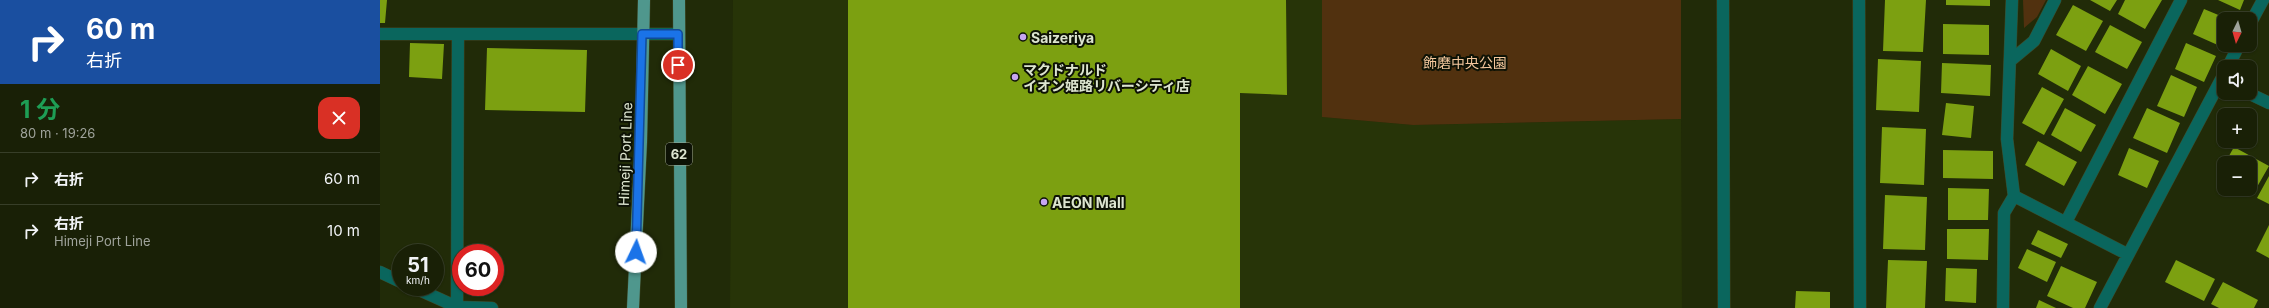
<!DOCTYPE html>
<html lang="ja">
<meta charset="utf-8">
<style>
:root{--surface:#192006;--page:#222810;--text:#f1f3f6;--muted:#9fa39b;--line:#373e28}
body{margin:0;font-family:Inter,"Noto Sans JP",sans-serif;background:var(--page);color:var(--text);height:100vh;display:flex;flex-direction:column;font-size:15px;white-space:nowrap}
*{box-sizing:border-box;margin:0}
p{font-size:13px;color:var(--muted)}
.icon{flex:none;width:22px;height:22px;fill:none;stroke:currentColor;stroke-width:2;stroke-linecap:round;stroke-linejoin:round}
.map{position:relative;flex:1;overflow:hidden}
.sheet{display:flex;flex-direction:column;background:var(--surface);width:380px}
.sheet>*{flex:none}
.banner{background:#1a4fa0;color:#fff;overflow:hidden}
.needle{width:26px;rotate:185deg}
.buttons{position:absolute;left:1837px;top:12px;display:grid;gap:8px}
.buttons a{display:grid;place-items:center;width:40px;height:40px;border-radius:8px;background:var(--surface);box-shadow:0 1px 3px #0004,0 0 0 1px var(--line);font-size:20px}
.speed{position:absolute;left:12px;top:244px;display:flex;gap:8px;font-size:20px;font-weight:700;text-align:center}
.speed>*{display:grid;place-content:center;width:52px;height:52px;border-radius:50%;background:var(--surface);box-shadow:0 1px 3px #0004,0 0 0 1px var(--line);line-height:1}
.speed small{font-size:10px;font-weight:400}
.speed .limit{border:6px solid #d22;background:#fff;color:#111}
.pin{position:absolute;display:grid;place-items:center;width:34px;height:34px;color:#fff;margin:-17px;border:2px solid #fff;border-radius:50%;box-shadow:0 1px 4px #0007}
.me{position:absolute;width:44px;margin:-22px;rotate:3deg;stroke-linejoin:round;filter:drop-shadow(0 0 3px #0008)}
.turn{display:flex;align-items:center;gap:14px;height:84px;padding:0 20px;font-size:18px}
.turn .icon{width:52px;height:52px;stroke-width:2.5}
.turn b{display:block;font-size:28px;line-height:34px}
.round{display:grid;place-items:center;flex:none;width:42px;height:42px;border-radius:12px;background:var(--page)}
.overview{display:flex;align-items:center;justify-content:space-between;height:68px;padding:0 20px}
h1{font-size:24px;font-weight:700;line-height:30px;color:#1e9e55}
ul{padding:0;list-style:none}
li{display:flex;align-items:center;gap:12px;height:52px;padding:0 20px;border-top:1px solid var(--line)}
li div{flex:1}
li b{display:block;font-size:15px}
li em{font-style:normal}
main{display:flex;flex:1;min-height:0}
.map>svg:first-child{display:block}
.built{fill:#273408}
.green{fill:#51310f}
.building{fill:#7ca011}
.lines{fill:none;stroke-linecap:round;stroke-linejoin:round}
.minor-casing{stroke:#3f4928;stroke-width:13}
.major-casing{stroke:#3f4928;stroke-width:13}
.minor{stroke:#0a665d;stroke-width:12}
.major{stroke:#4f978d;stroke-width:12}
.route-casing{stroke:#114b97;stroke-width:10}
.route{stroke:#1a73e8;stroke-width:7}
.poi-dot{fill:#c7a6f0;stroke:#0d1205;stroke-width:1.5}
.labels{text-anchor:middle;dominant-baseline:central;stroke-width:4;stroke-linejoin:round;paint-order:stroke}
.shield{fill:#0d1205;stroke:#9fa693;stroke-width:1}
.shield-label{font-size:13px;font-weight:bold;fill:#dde5d0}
.poi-label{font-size:14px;font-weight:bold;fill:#dde5d0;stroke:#0d1205;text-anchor:start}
.park-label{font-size:14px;fill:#f4c79d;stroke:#0d1205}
.street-label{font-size:14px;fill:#dde5d0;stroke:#0d1205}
</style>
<main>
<section class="sheet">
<div class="banner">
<div class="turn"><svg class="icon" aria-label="right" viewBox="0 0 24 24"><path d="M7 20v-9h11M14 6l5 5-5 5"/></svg><div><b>60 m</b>右折</div></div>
</div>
<div class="overview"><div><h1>1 分</h1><p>80 m · 19:26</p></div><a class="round" style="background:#d93025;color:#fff"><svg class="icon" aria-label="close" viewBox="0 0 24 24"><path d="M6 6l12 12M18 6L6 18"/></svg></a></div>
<ul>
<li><svg class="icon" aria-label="right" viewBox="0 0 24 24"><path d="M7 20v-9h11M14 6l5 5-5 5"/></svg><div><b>右折</b></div><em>60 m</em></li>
<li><svg class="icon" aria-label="right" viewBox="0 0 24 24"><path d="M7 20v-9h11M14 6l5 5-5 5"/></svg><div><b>右折</b><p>Himeji Port Line</p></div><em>10 m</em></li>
</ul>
</section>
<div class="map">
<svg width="1889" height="308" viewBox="0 0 1889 308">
<rect width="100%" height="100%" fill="#212b08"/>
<!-- built -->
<path class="built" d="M353,0H942L943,117L1033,125L1301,119L1302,308H350Z"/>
<!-- green -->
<path class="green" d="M942,0H1301V119L1033,125L942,117Z
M1643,0H1666L1657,17L1644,28Z"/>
<!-- building -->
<path class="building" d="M0,0H7L5,23H0Z
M468,0H906L907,95L860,93V308H468Z
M1505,0H1546L1543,52L1503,51Z
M1566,0H1610V6L1566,5Z
M1710,0H1737L1730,11Z
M1745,0H1782L1765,29L1738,14Z
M1838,0H1864L1860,10Z
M1693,5L1723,21L1706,51L1676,35Z
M1824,9L1848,19H1844V37L1840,46L1813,34Z
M1563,24L1609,25V55L1563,54Z
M1730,25L1762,42L1747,69L1715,52Z
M30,43L64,44L62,79L29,77Z
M1806,43L1836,56L1824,82L1795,69Z
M107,48L207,50L205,112L105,110Z
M1671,49L1701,66L1688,91L1658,74Z
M1498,59L1541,61L1539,112L1496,110Z
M1562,63L1611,65L1610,96L1561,93Z
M1708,66L1742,84L1725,114L1692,95Z
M1791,75L1817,87L1804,117L1777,106Z
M1662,87L1684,99L1664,135L1642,123Z
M1566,103L1594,106L1591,138L1562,135Z
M1685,108L1716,125L1701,152L1671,135Z
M1767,108L1800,123L1787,153L1753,138Z
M1502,127L1546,129L1544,185L1500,183Z
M1658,141L1697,162L1684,186L1645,165Z
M1854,147L1889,166L1873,194L1863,189H1870V163H1845Z
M1749,148L1779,161L1767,188L1738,175Z
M1563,150L1613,151V179L1563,178Z
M1844,165V179L1838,176Z
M1889,176V204L1877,198Z
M1568,188L1609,189L1608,220H1568Z
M1505,195L1547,197L1545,250L1503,249Z
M1889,225V258L1876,251Z
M1567,229H1609L1608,260L1567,259Z
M1658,230L1688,244L1681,258L1651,244Z
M1647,249L1676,262L1667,282L1638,268Z
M1508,260L1547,261L1545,308H1506Z
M1796,260L1835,279L1824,301L1785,282Z
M1681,266L1717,282L1705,308H1693L1667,296Z
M1566,268L1597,269L1596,303L1565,301Z
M1843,282L1878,300L1874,308H1839L1831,304Z
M1416,291L1450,292V308H1415Z
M1659,300L1676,308H1656Z"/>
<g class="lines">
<!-- minor casing -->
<g class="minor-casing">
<path id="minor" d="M1343,0L1344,308
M1479,0L1480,308
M1632,0L1627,139L1634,196L1747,254
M1870,24L1883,0
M0,34H298
M1630,61L1654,41L1675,0
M1848,67L1859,45
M1868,93L1889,103
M1686,222L1801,0
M0,272L21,282
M33,287L77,307L112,308
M77,308L78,34
M1623,308L1624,213L1634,196
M1720,308L1844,74"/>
</g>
<!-- major casing -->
<g class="major-casing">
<path id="major" d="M299,0L301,308
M253,308L261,142L264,0"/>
</g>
<!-- minor -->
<use href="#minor" class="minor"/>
<!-- major -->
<use href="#major" class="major"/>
</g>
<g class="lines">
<!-- route casing -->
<g class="route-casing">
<path id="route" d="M256,252L262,34H298V65"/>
</g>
<!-- route -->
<use href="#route" class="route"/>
</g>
<!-- markers -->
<g class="poi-dot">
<circle cx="643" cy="37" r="4"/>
<circle cx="635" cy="77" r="4"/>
<circle cx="664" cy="202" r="4"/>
</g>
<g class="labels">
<!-- shield labels -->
<rect class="shield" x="286" y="143" width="26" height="22" rx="3"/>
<g class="shield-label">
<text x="299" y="154">62</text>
</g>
<!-- poi labels -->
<g class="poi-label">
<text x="651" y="37">Saizeriya</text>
<text x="643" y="69">マクドナルド<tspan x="643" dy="16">イオン姫路リバーシティ店</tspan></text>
<text x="672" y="202">AEON Mall</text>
</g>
<!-- park labels -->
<g class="park-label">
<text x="1085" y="62">飾磨中央公園</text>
</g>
<!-- street labels -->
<g class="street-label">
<text transform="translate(245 154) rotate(-88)">Himeji Port Line</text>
</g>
</g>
</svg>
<div class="buttons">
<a><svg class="needle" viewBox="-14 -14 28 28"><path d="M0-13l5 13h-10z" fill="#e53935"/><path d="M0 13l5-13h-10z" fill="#9fa39b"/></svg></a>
<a><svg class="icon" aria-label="sound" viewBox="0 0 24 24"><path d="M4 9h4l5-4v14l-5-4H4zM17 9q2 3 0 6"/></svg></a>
<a>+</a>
<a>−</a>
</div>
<div class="speed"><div>51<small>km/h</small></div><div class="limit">60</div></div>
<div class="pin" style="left:298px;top:65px;background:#d93025"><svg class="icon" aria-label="arrive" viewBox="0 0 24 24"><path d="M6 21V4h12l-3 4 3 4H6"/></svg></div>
<svg class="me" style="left:256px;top:252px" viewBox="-20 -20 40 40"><circle r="19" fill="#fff"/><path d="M0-13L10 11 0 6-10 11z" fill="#1a73e8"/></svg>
</div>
</main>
